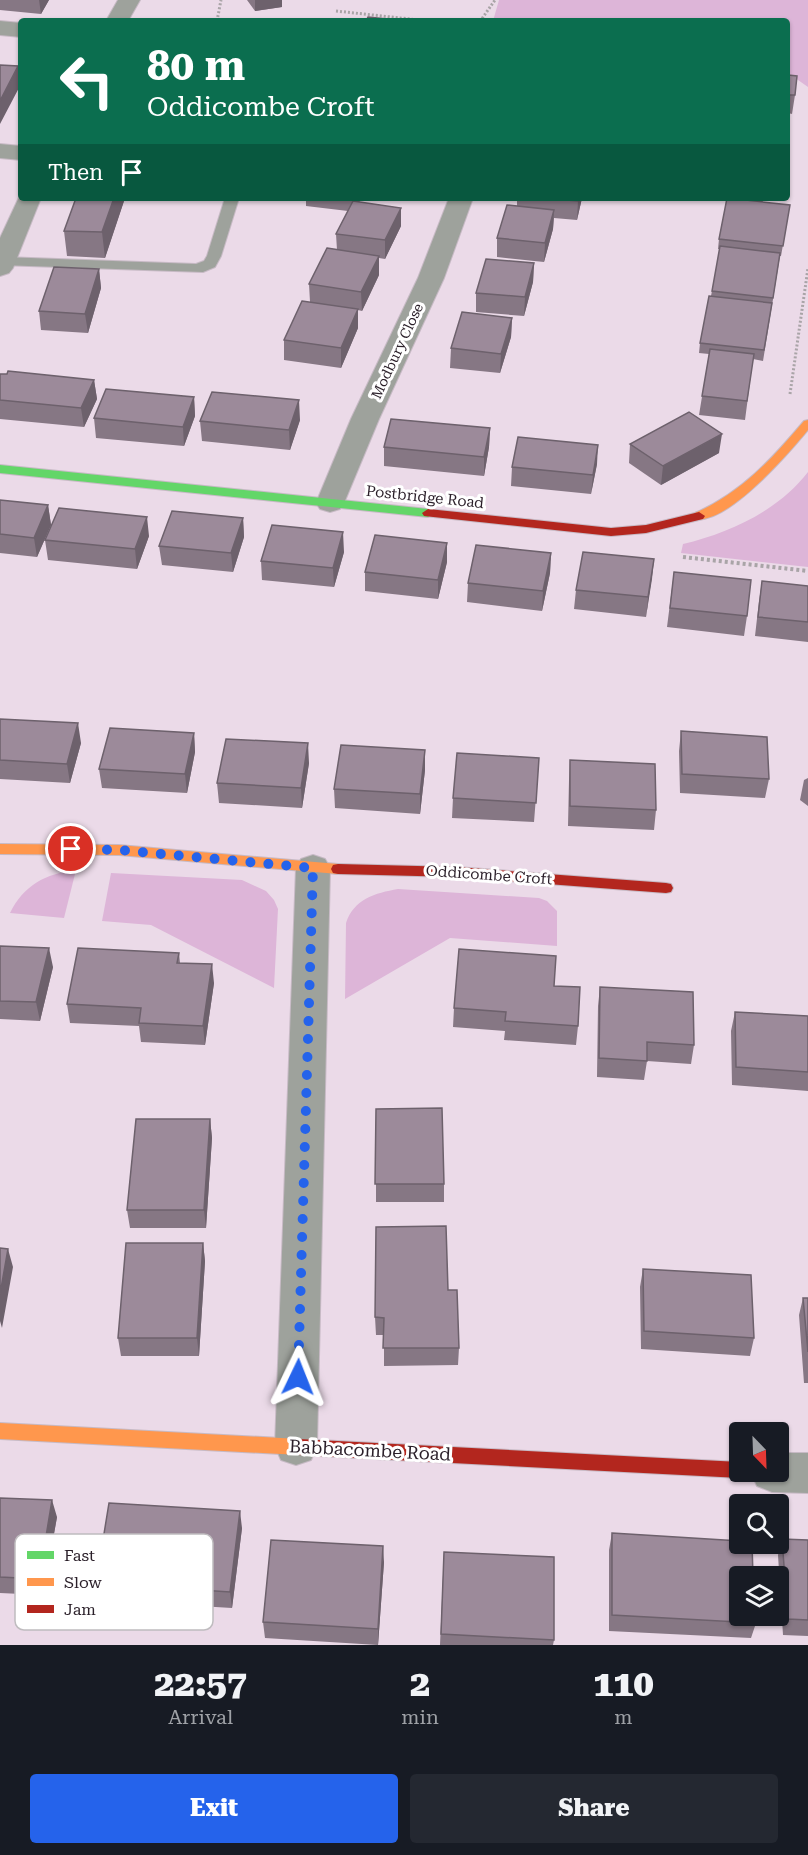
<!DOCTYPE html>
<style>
:root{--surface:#171b24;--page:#242831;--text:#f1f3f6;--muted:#9ea1a6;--accent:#2563eb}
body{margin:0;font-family:"Roboto Serif",serif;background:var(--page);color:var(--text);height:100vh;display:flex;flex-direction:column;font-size:22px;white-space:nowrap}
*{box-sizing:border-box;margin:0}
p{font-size:20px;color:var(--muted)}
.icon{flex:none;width:33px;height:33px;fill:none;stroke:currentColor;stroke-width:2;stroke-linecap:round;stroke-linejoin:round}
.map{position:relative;height:1645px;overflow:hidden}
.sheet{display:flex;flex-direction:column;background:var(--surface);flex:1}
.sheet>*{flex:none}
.guide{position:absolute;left:18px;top:18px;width:772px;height:183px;border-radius:6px;box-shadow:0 2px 4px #0004;background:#0b6e4f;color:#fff;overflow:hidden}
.needle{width:39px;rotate:157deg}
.buttons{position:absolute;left:729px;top:1422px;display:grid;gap:12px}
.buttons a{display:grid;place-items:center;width:60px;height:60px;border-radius:6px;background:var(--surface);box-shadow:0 2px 4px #0004;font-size:30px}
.pin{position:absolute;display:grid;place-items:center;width:51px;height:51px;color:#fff;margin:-26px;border:3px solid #fff;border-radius:50%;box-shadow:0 2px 6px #0007}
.me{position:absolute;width:66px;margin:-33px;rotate:2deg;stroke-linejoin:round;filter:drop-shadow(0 0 4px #0008)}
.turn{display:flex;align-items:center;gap:21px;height:126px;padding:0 30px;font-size:27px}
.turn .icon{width:78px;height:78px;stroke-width:2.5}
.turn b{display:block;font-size:42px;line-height:51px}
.then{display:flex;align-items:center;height:57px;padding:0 30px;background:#0003;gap:12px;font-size:22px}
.eta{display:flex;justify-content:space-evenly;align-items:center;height:102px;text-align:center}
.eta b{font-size:36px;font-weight:800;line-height:42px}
.primary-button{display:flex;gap:12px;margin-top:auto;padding:12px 30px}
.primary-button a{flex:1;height:69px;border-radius:6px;background:var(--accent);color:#fff;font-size:24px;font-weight:800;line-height:69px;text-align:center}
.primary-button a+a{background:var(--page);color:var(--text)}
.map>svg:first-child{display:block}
.green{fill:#ddb5d8}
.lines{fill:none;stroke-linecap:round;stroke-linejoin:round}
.lane-casing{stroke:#c7bac5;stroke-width:2}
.street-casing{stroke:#c7bac5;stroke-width:2}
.fast-casing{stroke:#c7bac5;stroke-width:2}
.slow-casing{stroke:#c7bac5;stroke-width:2}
.jam-casing{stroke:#c7bac5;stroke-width:2}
.path-far1{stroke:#a9a4a7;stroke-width:3;stroke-dasharray:2 2;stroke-linecap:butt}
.path{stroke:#a9a4a7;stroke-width:4;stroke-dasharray:3 3;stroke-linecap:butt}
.lane{fill:#9ea29c;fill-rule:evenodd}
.street{fill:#9ea29c;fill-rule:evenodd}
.fast{fill:#63d668;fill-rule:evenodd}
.slow{fill:#ff974d;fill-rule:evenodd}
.jam{fill:#b3261e;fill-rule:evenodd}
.wall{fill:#867784}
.shaded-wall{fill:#6d616c}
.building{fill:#9c8a9a;stroke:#6d616c;stroke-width:1.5}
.route{stroke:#2563eb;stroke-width:10;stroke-dasharray:0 18}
.labels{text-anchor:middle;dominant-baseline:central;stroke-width:6;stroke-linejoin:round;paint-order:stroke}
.far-street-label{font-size:14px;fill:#2a1f29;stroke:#fff}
.street-label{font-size:15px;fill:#2a1f29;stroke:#fff}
.near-street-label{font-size:18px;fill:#2a1f29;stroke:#fff}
.key{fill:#fff;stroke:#bfbcbf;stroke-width:1.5}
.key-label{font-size:16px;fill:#2a1f29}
</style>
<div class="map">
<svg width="808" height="1645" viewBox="0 0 808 1645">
<rect width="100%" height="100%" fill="#ebdae8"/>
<!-- green -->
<path class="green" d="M499,0H808V87L788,73V21H493Z
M808,472V567L681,553L683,544C729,533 778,511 808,472Z
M76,870L64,918L10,913C24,885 45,874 76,870Z
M111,873L242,880L266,891L274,900L278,909L274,988L151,925L102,921Z
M398,889L539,898L547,901L557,911V946L450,938L345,999L346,923C354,899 375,893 398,889Z"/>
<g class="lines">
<!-- lane casing -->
<g class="lane-casing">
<path id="lane" d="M225,198H239L221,256L215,267L203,272L0,265V257H3L196,264L204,261L207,256Z"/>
</g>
<!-- street casing -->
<g class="street-casing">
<path id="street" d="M118,0H140L128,21H106Z
M0,21L21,23V37L0,35Z
M0,144L21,146V160L0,158Z
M21,193V198H41L13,268L9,273L0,276V238Z
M449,198H473L444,278L379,419L344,503L340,509L330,512L320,509L316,503L351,419L418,278Z
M313,855L325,859L330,868L317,1446L311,1460L296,1465L281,1460L275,1446L296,868L301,859Z
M778,1453H808V1493L772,1492L757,1486L751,1472H778Z"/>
</g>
<!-- fast casing -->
<g class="fast-casing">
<path id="fast" d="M0,465L428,509L434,513L428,517L0,473Z"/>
</g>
<!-- slow casing -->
<g class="slow-casing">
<path id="slow" d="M808,420V430C789,453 727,525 695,519L693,516L695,513C741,493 772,459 804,421Z
M0,844L119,845L338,864L343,865L345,869L343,873L338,874L119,855L0,854Z
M0,1423L299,1439L305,1441L308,1447L305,1453L299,1455L0,1439Z"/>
</g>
<!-- jam casing -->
<g class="jam-casing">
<path id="jam" d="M428,509L611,528L646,525L699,512L705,516L703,519L646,533L611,536L424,516L422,513Z
M338,864L457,867L666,883L671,884L673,888L671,892L666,893L457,877L338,874L333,873L331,869L333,865Z
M299,1439L740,1462V1472H748L746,1476L740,1478L299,1455L293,1453L290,1447L293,1441Z"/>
</g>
<!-- path-far1 -->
<path class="path-far1" d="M336,11L428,21
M217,21L221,0
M471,21L481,20L495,0
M790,394L808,268"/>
<!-- path -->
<path class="path" d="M683,557L808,571"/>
<!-- lane -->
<use href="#lane" class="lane"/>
<!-- street -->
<use href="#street" class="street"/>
<!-- fast -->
<use href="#fast" class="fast"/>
<!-- slow -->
<use href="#slow" class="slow"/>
<!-- jam -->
<use href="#jam" class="jam"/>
</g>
<!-- wall -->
<path class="wall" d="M0,0H49L41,14L0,10Z
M247,0H282V7L255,11Z
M788,75L795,95L792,114L788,113Z
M125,198L105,258L67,256L64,231Z
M306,198H361L359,202L401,226L385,259L379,258V275L362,311L358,310V328L341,368L284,360V340L310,302L309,284L337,250L336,234L348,211L306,206Z
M517,198H582L577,220L554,218L553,229L544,262L497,257V238L517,206Z
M790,205L781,256H780L763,361L753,359L745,420L699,415L709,354L699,353L700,343L711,296L720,249H718L719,239Z
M534,263L533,282L524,316L476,312V293Z
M99,269L101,288L88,333L41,330L39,311Z
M512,318L511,337L500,373L450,368L451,348Z
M0,374L94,380L97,399L84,427L0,419Z
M194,397L195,416L184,446L96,438L94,418Z
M300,420L290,450L202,441L200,421Z
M490,428L489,447L484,476L384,466V447Z
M630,444L719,453L661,485L629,463Z
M597,464L591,494L511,486L512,467Z
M0,500L48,505L51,525L37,557L0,553Z
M243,518L244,537L233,572L162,565L159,546Z
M149,536L137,569L48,560L45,540Z
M344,552L334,587L262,580L261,561Z
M551,553L550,573L542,611L467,602L468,583Z
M654,559L646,617L574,609L576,590Z
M447,562L438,599L365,591V572Z
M674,572L747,616L744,636L667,627Z
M762,581L808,586V642L755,636L759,601Z
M0,719L81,743L70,783L0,779Z
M681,731L769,779L765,798L680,793L679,751Z
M194,733L195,752L187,793L102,788L99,769Z
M539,758L534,822L452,818L453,798Z
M570,760L656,810L654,830L568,826L569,780Z
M309,763L302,808L219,803L217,783Z
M425,770L420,814L335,808L334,789Z
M808,778V806L800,800L804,780Z
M0,946L53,967L40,1021L0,1019Z
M179,953L180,963L214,983L205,1045L141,1042L139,1026L70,1023L67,1004Z
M554,986L578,1026L576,1045L504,1040L505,1031L453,1027L454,1008Z
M600,987L694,1045L691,1064L647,1061L644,1080L597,1077L598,1006Z
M735,1012L808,1016V1091L732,1085L731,1031Z
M376,1109L444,1184V1202H376Z
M210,1119L212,1138L206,1228H130L127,1210Z
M203,1243L205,1261L199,1356H121L118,1338Z
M643,1269L754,1338L750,1356L641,1349L640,1287Z
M448,1290L459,1348L458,1365L384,1366V1335H376L375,1317Z
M803,1298H808V1383H804L799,1315Z
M0,1498L57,1517L43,1595L0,1593Z
M242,1528L232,1608L100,1600L96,1583Z
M612,1533L756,1623L751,1638L609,1631V1550Z
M782,1539L808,1540V1636L783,1635L778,1555Z
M444,1552L554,1640L553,1645H440Z
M384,1562L378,1645L265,1638L263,1622Z"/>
<!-- shaded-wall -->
<path class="shaded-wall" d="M39,0H49L41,14Z
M255,0H282V7L255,11Z
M18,66L21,84L0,124V101Z
M114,198H125L105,258L102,232Z
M355,198H361L355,212Z
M579,198H582L577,220L578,201Z
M401,208V226L385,259V240Z
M554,210L553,229L544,262L545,243Z
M379,256V275L362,311L361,292Z
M534,263L533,282L524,316L525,297Z
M99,269L101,288L88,333L85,314Z
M358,309V328L341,368V348Z
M512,318L511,337L500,373L501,354Z
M94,380L97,399L84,427L81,408Z
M194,397L195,416L184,446L183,427Z
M299,400L300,420L290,450L289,430Z
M490,428L489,447L484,476V457Z
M722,434L719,453L661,485L663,466Z
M598,445L597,464L591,494L593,475Z
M48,505L51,525L37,557L34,538Z
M147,517L149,536L137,569L135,549Z
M243,518L244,537L233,572L231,553Z
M343,532L344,552L334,587L333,568Z
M447,543V562L438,599V580Z
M551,553L550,573L542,611L543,591Z
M654,559L652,579L646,617L648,597Z
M78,723L81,743L70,783L67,764Z
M194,733L195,752L187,793L185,774Z
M308,743L309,763L302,808L301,788Z
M425,750V770L420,814V794Z
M49,948L53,967L40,1021L36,1002Z
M212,964L214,983L205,1045L203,1026Z
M210,1119L212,1138L206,1228L204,1210Z
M203,1243L205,1261L199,1356L197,1338Z
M8,1249L13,1267L2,1328L0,1321V1294Z
M52,1500L57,1517L43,1595L39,1579Z
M240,1511L242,1528L232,1608L230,1592Z
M383,1546L384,1562L378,1645V1629Z"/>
<!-- building -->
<path class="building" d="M368,17L406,21H366Z
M0,65L18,66L0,101Z
M788,75L797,76L795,95H788Z
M76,198H114L102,232L64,231Z
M543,198H579L578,201Z
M727,198L790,205L783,246L719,239Z
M353,201L401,208L385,240L336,234Z
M507,205L554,210L545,243L497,238Z
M720,246L780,253L773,298L712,291Z
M327,248L379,256L361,292L309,284Z
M486,259L534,263L525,297L476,293Z
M54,267L99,269L85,314L39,311Z
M709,296L772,303L764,350L700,343Z
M302,301L358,309L341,348L284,340Z
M462,312L512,318L501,354L451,348Z
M710,349L754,354L747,401L702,396Z
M8,371L94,380L81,408L0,400V374H7Z
M106,389L194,397L183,427L94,418Z
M212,392L299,400L289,430L200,421Z
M689,412L722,434L663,466L630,444Z
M391,419L490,428L484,457L384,447Z
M518,437L598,445L593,475L512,467Z
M0,500L48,505L34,538L0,534Z
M59,508L147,517L135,549L45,540Z
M172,511L243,518L231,553L159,546Z
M272,525L343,532L333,568L261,561Z
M375,535L447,543L438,580L365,572Z
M476,545L551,553L543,591L468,583Z
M583,552L654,559L648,597L576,590Z
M674,572L751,580L747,616L670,608Z
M762,581L808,586V622L758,617Z
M0,719L78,723L67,764L0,760Z
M110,728L194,733L185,774L99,769Z
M681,731L767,737L769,779L682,774Z
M226,739L308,743L301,788L217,783Z
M341,745L425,750L420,794L334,789Z
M457,753L539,758L536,803L453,798Z
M570,760L655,764L656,810L570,806Z
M0,946L49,948L36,1002L0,1001Z
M78,948L179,953L177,963L212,964L203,1026L139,1023L141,1008L67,1004Z
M459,949L556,956L554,986L580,987L578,1026L505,1021L506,1012L454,1008Z
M600,987L693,992L694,1045L647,1042V1061L599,1058Z
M735,1012L808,1016V1072L736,1067Z
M442,1108L444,1184H375L376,1109Z
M136,1119H210L204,1210H127Z
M446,1226L448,1290H457L459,1348H383L384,1318L375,1317L376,1227Z
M126,1243H203L197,1338H118Z
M0,1248L8,1249L0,1294Z
M643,1269L751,1275L754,1338L644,1331Z
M803,1298H808V1352Z
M0,1498L52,1500L39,1579L0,1577Z
M109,1503L240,1511L230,1592L96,1583Z
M612,1533L740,1541V1544H752L753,1576H740V1616H755L756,1623L612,1615Z
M782,1539L808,1540V1620L788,1619Z
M271,1540L383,1546L378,1629L263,1622Z
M444,1552L554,1557V1640L441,1634Z"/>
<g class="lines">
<!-- route -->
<path class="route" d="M71,849L119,850L313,868L298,1377"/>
</g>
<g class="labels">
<!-- far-street labels -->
<g class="far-street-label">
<text transform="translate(397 351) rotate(-65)">Modbury Close</text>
</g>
<!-- street labels -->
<g class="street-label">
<text transform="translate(425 497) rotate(6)">Postbridge Road</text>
<text transform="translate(489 875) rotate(4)">Oddicombe Croft</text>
</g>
<!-- near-street labels -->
<g class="near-street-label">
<text transform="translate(370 1450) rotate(3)">Babbacombe Road</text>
</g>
</g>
<!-- legend -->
<rect x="15" y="1534" width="198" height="96" rx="9" class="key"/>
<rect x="27" y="1551" width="27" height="8" fill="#63d668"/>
<rect x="27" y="1578" width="27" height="8" fill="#ff974d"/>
<rect x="27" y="1605" width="27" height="8" fill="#b3261e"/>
<g class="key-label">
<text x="64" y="1561">Fast</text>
<text x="64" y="1588">Slow</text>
<text x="64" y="1615">Jam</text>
</g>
</svg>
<div class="buttons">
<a><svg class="needle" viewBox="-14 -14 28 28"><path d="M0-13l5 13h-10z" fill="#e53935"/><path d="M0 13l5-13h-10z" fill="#9ea1a6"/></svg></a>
<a><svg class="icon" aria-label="search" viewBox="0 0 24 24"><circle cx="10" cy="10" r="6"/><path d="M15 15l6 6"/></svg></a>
<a><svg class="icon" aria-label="layers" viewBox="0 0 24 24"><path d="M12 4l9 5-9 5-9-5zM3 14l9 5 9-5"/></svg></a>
</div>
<div class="pin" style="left:71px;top:849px;background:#d93025"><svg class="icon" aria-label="arrive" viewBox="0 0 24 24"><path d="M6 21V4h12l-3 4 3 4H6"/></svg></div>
<svg class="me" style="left:298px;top:1377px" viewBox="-20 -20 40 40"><path d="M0-17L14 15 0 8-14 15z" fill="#2563eb" stroke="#fff" stroke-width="4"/></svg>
<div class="guide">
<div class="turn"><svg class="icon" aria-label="left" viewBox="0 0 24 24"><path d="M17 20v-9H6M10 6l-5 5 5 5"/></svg><div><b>80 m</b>Oddicombe Croft</div></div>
<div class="then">Then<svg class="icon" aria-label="arrive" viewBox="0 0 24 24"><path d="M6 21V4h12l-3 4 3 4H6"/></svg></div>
</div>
</div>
<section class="sheet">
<div class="eta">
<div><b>22:57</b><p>Arrival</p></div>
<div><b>2</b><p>min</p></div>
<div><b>110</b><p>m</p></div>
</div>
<div class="primary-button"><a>Exit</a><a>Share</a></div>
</section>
